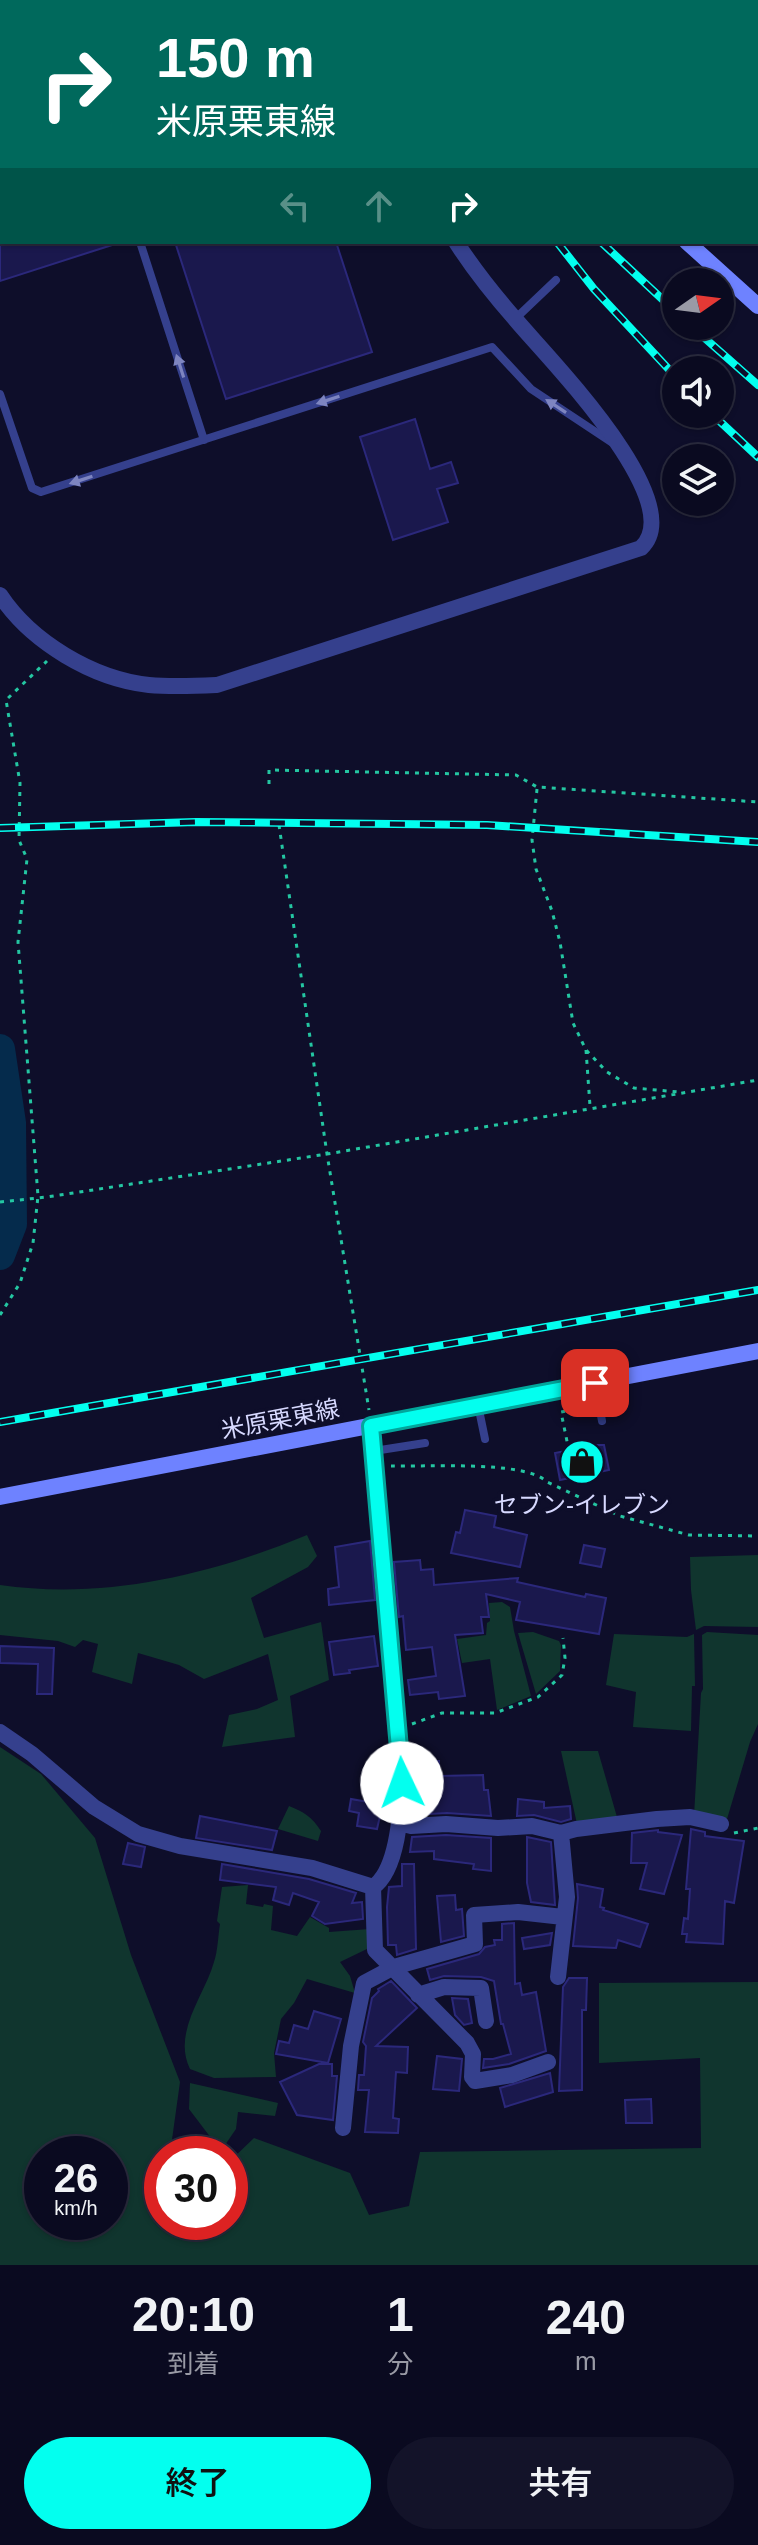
<!DOCTYPE html>
<html lang="ja">
<meta charset="utf-8">
<style>
:root{--surface:#0a0a20;--page:#131329;--text:#f1f3f6;--muted:#999aa5;--line:#2a2b3e;--accent:#03ffef}
body{margin:0;font-family:Arial,"Noto Sans JP",sans-serif;background:var(--page);color:var(--text);height:100vh;display:flex;flex-direction:column;font-size:30px;white-space:nowrap}
*{box-sizing:border-box;margin:0}
p{font-size:26px;color:var(--muted)}
.icon{flex:none;width:44px;height:44px;fill:none;stroke:currentColor;stroke-width:2;stroke-linecap:round;stroke-linejoin:round}
.map{position:relative;height:2265px;overflow:hidden}
.panel{display:flex;flex-direction:column;background:var(--surface);flex:1}
.panel>*{flex:none}
.guide{position:absolute;left:0px;top:0px;width:758px;height:244px;box-shadow:0 2px 6px #0004,0 0 0 2px var(--line);background:#00695c;color:#fff;overflow:hidden}
.needle{width:52px;rotate:76deg}
.tools{position:absolute;left:662px;top:268px;display:grid;gap:16px}
.tools a{display:grid;place-items:center;width:72px;height:72px;border-radius:50%;background:var(--surface);box-shadow:0 2px 6px #0004,0 0 0 2px var(--line);font-size:40px}
.speed{position:absolute;left:24px;top:2136px;display:flex;gap:16px;font-size:40px;font-weight:700;text-align:center}
.speed>*{display:grid;place-content:center;width:104px;height:104px;border-radius:50%;background:var(--surface);box-shadow:0 2px 6px #0004,0 0 0 2px var(--line);line-height:1}
.speed small{font-size:20px;font-weight:400}
.speed .limit{border:12px solid #d22;background:#fff;color:#111}
.pin{position:absolute;display:grid;place-items:center;width:68px;height:68px;color:#fff;margin:-34px;border-radius:16px;box-shadow:0 4px 12px #0006}
.me{position:absolute;width:88px;margin:-44px;rotate:357deg;stroke-linejoin:round;filter:drop-shadow(0 0 6px #0008)}
.turn{display:flex;align-items:center;gap:28px;height:168px;padding:0 24px;font-size:36px}
.turn .icon{width:104px;height:104px;stroke-width:2.5}
.turn b{display:block;font-size:56px;line-height:68px}
.lanes{display:flex;align-items:center;height:76px;padding:0 24px;background:#0003;justify-content:center;gap:40px;direction:ltr}
.lanes .off{opacity:.35}
.eta{display:flex;justify-content:space-evenly;align-items:center;height:136px;text-align:center}
.eta b{font-size:48px;font-weight:600;line-height:56px}
.action{display:flex;gap:16px;margin-top:auto;padding:16px 24px}
.action a{flex:1;height:92px;border-radius:48px;background:var(--accent);color:#111;font-size:32px;font-weight:600;line-height:92px;text-align:center}
.action a+a{background:var(--page);color:var(--text)}
.map>svg:first-child{display:block}
.green{fill:#10352e;fill-rule:evenodd}
.lines{fill:none;stroke-linecap:round;stroke-linejoin:round}
.river{stroke:#052b4c;stroke-width:30}
.building{fill:#1a184d;stroke:#2b287b;stroke-width:2}
.path{stroke:#24c6a2;stroke-width:3;stroke-dasharray:4 6;stroke-linecap:butt}
.service{stroke:#35408d;stroke-width:8}
.minor{stroke:#35408d;stroke-width:16}
.tertiary{stroke:#35408d;stroke-width:16}
.secondary{stroke:#6e82ff;stroke-width:16}
.rail-casing{stroke:#03ffef;stroke-width:8}
.rail{stroke:#0e0e2a;stroke-width:5;stroke-dasharray:15;stroke-linecap:butt}
.oneway{fill:#7e85c0}
.route-casing{stroke:#02a69b;stroke-width:20}
.route{stroke:#03ffef;stroke-width:14}
.labels{text-anchor:middle;dominant-baseline:central;stroke-width:7;stroke-linejoin:round;paint-order:stroke}
.street-label{font-size:24px;fill:#d7d9ff;stroke:#0e0e2a}
.poi-label{font-size:24px;fill:#d7d9ff;stroke:#0e0e2a}
</style>
<div class="map">
<svg width="758" height="2265" viewBox="0 0 758 2265">
<rect width="100%" height="100%" fill="#0e0e2a"/>
<!-- green -->
<path class="green" d="M307,1535L317,1556L308,1567L251,1598L264,1638L321,1622L329,1680L290,1696L295,1737L222,1747L229,1715L257,1709L278,1700L268,1654L204,1679L179,1665L138,1653L132,1684L92,1672L98,1644L83,1640L75,1647L58,1641L0,1635V1585C105,1600 210,1575 307,1535Z
M758,1555V1627L704,1626L696,1630L691,1590L690,1557Z
M502,1602L510,1607L514,1631L531,1696L497,1710L490,1659L462,1663L457,1639L486,1635L487,1623L490,1621L489,1603Z
M533,1632L559,1641L561,1645L560,1671L536,1694L518,1633Z
M707,1632L758,1635V1724L750,1742L727,1819L694,1816L701,1693L703,1689L702,1635Z
M614,1634L687,1637L694,1634L695,1686H692L691,1731L633,1727L636,1692L606,1685Z
M0,1747L41,1774L95,1838L131,1955L180,2082L170,2154H162V2222H230V2161L254,2138L350,2173L369,2215L409,2206L420,2152L701,2148L700,2058L599,2063V1983L758,1982V2265H0ZM42,2154H110V2222H42Z
M561,1751H598L617,1817L577,1824Z
M289,1806C304,1812 312,1817 321,1831L318,1841L278,1829Z
M248,1885L246,1904L263,1907L264,1904L273,1906L271,1930L297,1936L310,1917L329,1928V1932L370,1929L369,1948L340,1962L350,1976L355,1993L307,1979L294,2003L281,2019L274,2053L276,2077L214,2078L190,2069C172,2032 205,1995 214,1962C218,1950 218,1936 220,1924L217,1921L222,1887Z
M190,2083L278,2103L275,2116L238,2112L236,2129L225,2145L211,2138L189,2109Z"/>
<g class="lines">
<!-- river -->
<path class="river" d="M0,1049L11,1123L12,1224L0,1255"/>
</g>
<!-- building -->
<path class="building" d="M0,242H111L112,245L0,281Z
M175,242H336L372,352L226,399Z
M415,419L430,469L451,462L458,483L437,489L448,522L393,540L360,437Z
M595,1445H604L609,1470L560,1480L555,1453Z
M465,1510L496,1516L494,1527L527,1535L520,1567L451,1553L456,1532L460,1533Z
M370,1541L375,1600L329,1605L328,1589L339,1587L335,1547Z
M584,1545L605,1549L601,1567L580,1563Z
M420,1560L421,1570L433,1569L434,1585L518,1578L517,1582L585,1597L586,1594L606,1598L599,1634L516,1620L520,1602L486,1594L489,1617H481L483,1633L455,1635L465,1696L439,1699L438,1692L410,1695L408,1680L436,1676L432,1647L406,1650L403,1616L399,1617L394,1562Z
M374,1636L378,1666L349,1670L350,1673L334,1675L329,1642Z
M0,1646L54,1648L52,1694H37L38,1664L0,1663Z
M413,1761H439V1776L483,1775L484,1790H488L491,1816L447,1813L411,1815Z
M375,1778H391V1783L389,1817L380,1816L377,1829L357,1826L359,1813L349,1811L351,1799L374,1803Z
M518,1799L544,1802V1808L570,1806L571,1819L561,1822L534,1815L517,1816Z
M200,1816L277,1831L272,1850L196,1838Z
M691,1829L705,1832V1836L744,1841L734,1903L725,1901L723,1944L686,1942L687,1934H682L684,1918L688,1919L690,1889H686Z
M658,1830V1832L682,1835L664,1894L640,1889L647,1863H631L632,1833Z
M446,1835L491,1838V1871L473,1869L474,1864L434,1859V1851L410,1852L412,1837Z
M527,1837L551,1842L555,1905L531,1902L527,1883Z
M128,1843L145,1847L141,1867L123,1864Z
M222,1864L309,1879L356,1893L352,1903L362,1902L363,1919L325,1924L312,1916L319,1902L293,1893L289,1905L273,1900L276,1887L220,1880Z
M402,1864H414L416,1949L397,1955L396,1945H388L387,1907L389,1887L402,1886Z
M577,1884L603,1889L600,1907L604,1908L603,1910L648,1924L640,1947L618,1940L616,1948L573,1946L578,1898Z
M455,1895L456,1910L462,1909L464,1936L441,1942L437,1896Z
M514,1923L515,1984L520,1983L522,1995L536,1992L546,2051L509,2064L483,2068L484,2059H493L511,2054L503,2024H501L494,1981L481,1977L444,1976L430,1980L427,1969L479,1954L485,1947L495,1945L494,1940H502V1924Z
M552,1933L550,1945L524,1949L522,1938Z
M569,1978H587L586,2010H582V2090L559,2091L563,1987Z
M391,1981L417,2008L376,2046L408,2047L407,2073L396,2072L393,2118L399,2119L398,2133L365,2132L369,2090H358L359,2075H364L366,2046L363,2042L372,1998L379,1991L378,1989Z
M452,1998L468,1999L472,2023L464,2025L455,2015Z
M314,2011L341,2019L328,2063L276,2054L279,2041L289,2043L294,2025L308,2029Z
M437,2056L462,2059L459,2091L433,2089Z
M319,2064H332V2076H337L333,2120L297,2115L280,2082Z
M550,2073L553,2092L505,2107L500,2088Z
M651,2099L652,2123H626L625,2100Z"/>
<g class="lines">
<!-- path -->
<path class="path" d="M269,784V770L516,775L537,787L758,802
M537,789L532,840L536,869L552,911L560,942L573,1023L586,1050L607,1072L634,1088L679,1092
M279,825L327,1154L369,1410
M586,1050L590,1106
M0,1202L47,1197L327,1154L758,1080
M0,1315L20,1283L33,1243L38,1196L18,942L27,859L19,840L20,783L6,700L47,661
M569,1451L561,1412L587,1407
M391,1466C424,1467 526,1460 547,1482L620,1516L689,1535L758,1536
M412,1724L442,1713H495L538,1697L562,1675L565,1658L563,1638
M734,1833L758,1828"/>
<!-- service -->
<path class="service" d="M62,0V2
M21,2L27,0
M0,9L2,8
M0,101H2
M140,242L204,440
M515,319L556,280
M0,394L32,488L41,492L492,347L531,389L611,442
M595,1383L602,1421
M478,1405L485,1439
M374,1451L425,1443"/>
<!-- minor -->
<path class="minor" d="M756,152L758,151
M371,1426L402,1783C401,1811 398,1870 373,1887L375,1950L467,2043L473,2054L472,2077L475,2081L512,2075L548,2062
M0,1732L32,1754L94,1807L138,1834L180,1846L312,1868L373,1887
M399,1823L411,1826L446,1824L498,1828L532,1826L561,1833L576,1829L657,1819L690,1817L721,1824
M558,1977L567,1897L561,1833
M418,1995L444,1987L481,1988L486,2021
M343,2128L351,2046L364,1983L394,1967L475,1944L474,1915L518,1912L563,1917"/>
<!-- tertiary -->
<path class="tertiary" d="M297,0L298,2
M0,595C31,642 93,679 149,685C172,687 194,686 217,685L641,548C691,502 547,357 516,320C494,295 474,270 456,242"/>
<!-- secondary -->
<path class="secondary" d="M459,0L460,2
M687,242L758,306
M0,1497L758,1351"/>
<!-- rail casing -->
<g class="rail-casing">
<path id="rail" d="M399,0L400,2
M557,242L594,289L676,377
M601,242L676,312
M691,326L758,385
M712,414L758,457
M0,828L196,822L487,825L758,842
M0,1422L758,1290"/>
</g>
<!-- rail -->
<use href="#rail" class="rail"/>
</g>
<!-- one-way arrows -->
<defs><path id="oneway-solid" d="M-6-.8H1V-3.2L6.5 0L1 3.2V.8H-6Z" transform="scale(2)"/></defs>
<g class="oneway">
<use href="#oneway-solid" transform="translate(180 366) rotate(-108)"/>
<use href="#oneway-solid" transform="translate(328 400) rotate(162)"/>
<use href="#oneway-solid" transform="translate(556 406) rotate(-147)"/>
<use href="#oneway-solid" transform="translate(81 480) rotate(162)"/>
</g>
<g class="lines">
<!-- route casing -->
<g class="route-casing">
<path id="route" d="M402,1783L371,1426L595,1383"/>
</g>
<!-- route -->
<use href="#route" class="route"/>
</g>
<!-- icons -->
<defs>
<g id="shop-disc" transform="scale(2.3)"><circle r="9.5" fill="#03ffef" stroke="#0e0e2a"/><path d="M-5-2.5h2.3a2.7 3.5 0 0 1 5.4 0H5L5.5 6h-11ZM-1.5-2.5h3a1.5 2.3 0 0 0-3 0Z" fill="#111"/></g>
</defs>
<g fill-rule="evenodd">
<use href="#shop-disc" x="582" y="1462"/>
</g>
<g class="labels">
<!-- street labels -->
<g class="street-label">
<text transform="translate(280 1419) rotate(-11)">米原栗東線</text>
</g>
<!-- poi labels -->
<g class="poi-label">
<text x="582" y="1504">セブン-イレブン</text>
</g>
</g>
</svg>
<div class="tools">
<a><svg class="needle" viewBox="-14 -14 28 28"><path d="M0-13l5 13h-10z" fill="#e53935"/><path d="M0 13l5-13h-10z" fill="#999aa5"/></svg></a>
<a><svg class="icon" aria-label="sound" viewBox="0 0 24 24"><path d="M4 9h4l5-4v14l-5-4H4zM17 9q2 3 0 6"/></svg></a>
<a><svg class="icon" aria-label="layers" viewBox="0 0 24 24"><path d="M12 4l9 5-9 5-9-5zM3 14l9 5 9-5"/></svg></a>
</div>
<div class="speed"><div>26<small>km/h</small></div><div class="limit">30</div></div>
<div class="pin" style="left:595px;top:1383px;background:#d93025"><svg class="icon" aria-label="arrive" viewBox="0 0 24 24"><path d="M6 21V4h12l-3 4 3 4H6"/></svg></div>
<svg class="me" style="left:402px;top:1783px" viewBox="-20 -20 40 40"><circle r="19" fill="#fff"/><path d="M0-13L10 11 0 6-10 11z" fill="#03ffef"/></svg>
<div class="guide">
<div class="turn"><svg class="icon" aria-label="right" viewBox="0 0 24 24"><path d="M7 20v-9h11M14 6l5 5-5 5"/></svg><div><b>150 m</b>米原栗東線</div></div>
<div class="lanes"><svg class="icon off" aria-label="left" viewBox="0 0 24 24"><path d="M17 20v-9H6M10 6l-5 5 5 5"/></svg><svg class="icon off" aria-label="ahead" viewBox="0 0 24 24"><path d="M12 20V5M6 11l6-6 6 6"/></svg><svg class="icon" aria-label="right" viewBox="0 0 24 24"><path d="M7 20v-9h11M14 6l5 5-5 5"/></svg></div>
</div>
</div>
<section class="panel">
<div class="eta">
<div><b>20:10</b><p>到着</p></div>
<div><b>1</b><p>分</p></div>
<div><b>240</b><p>m</p></div>
</div>
<div class="action"><a>終了</a><a>共有</a></div>
</section>
